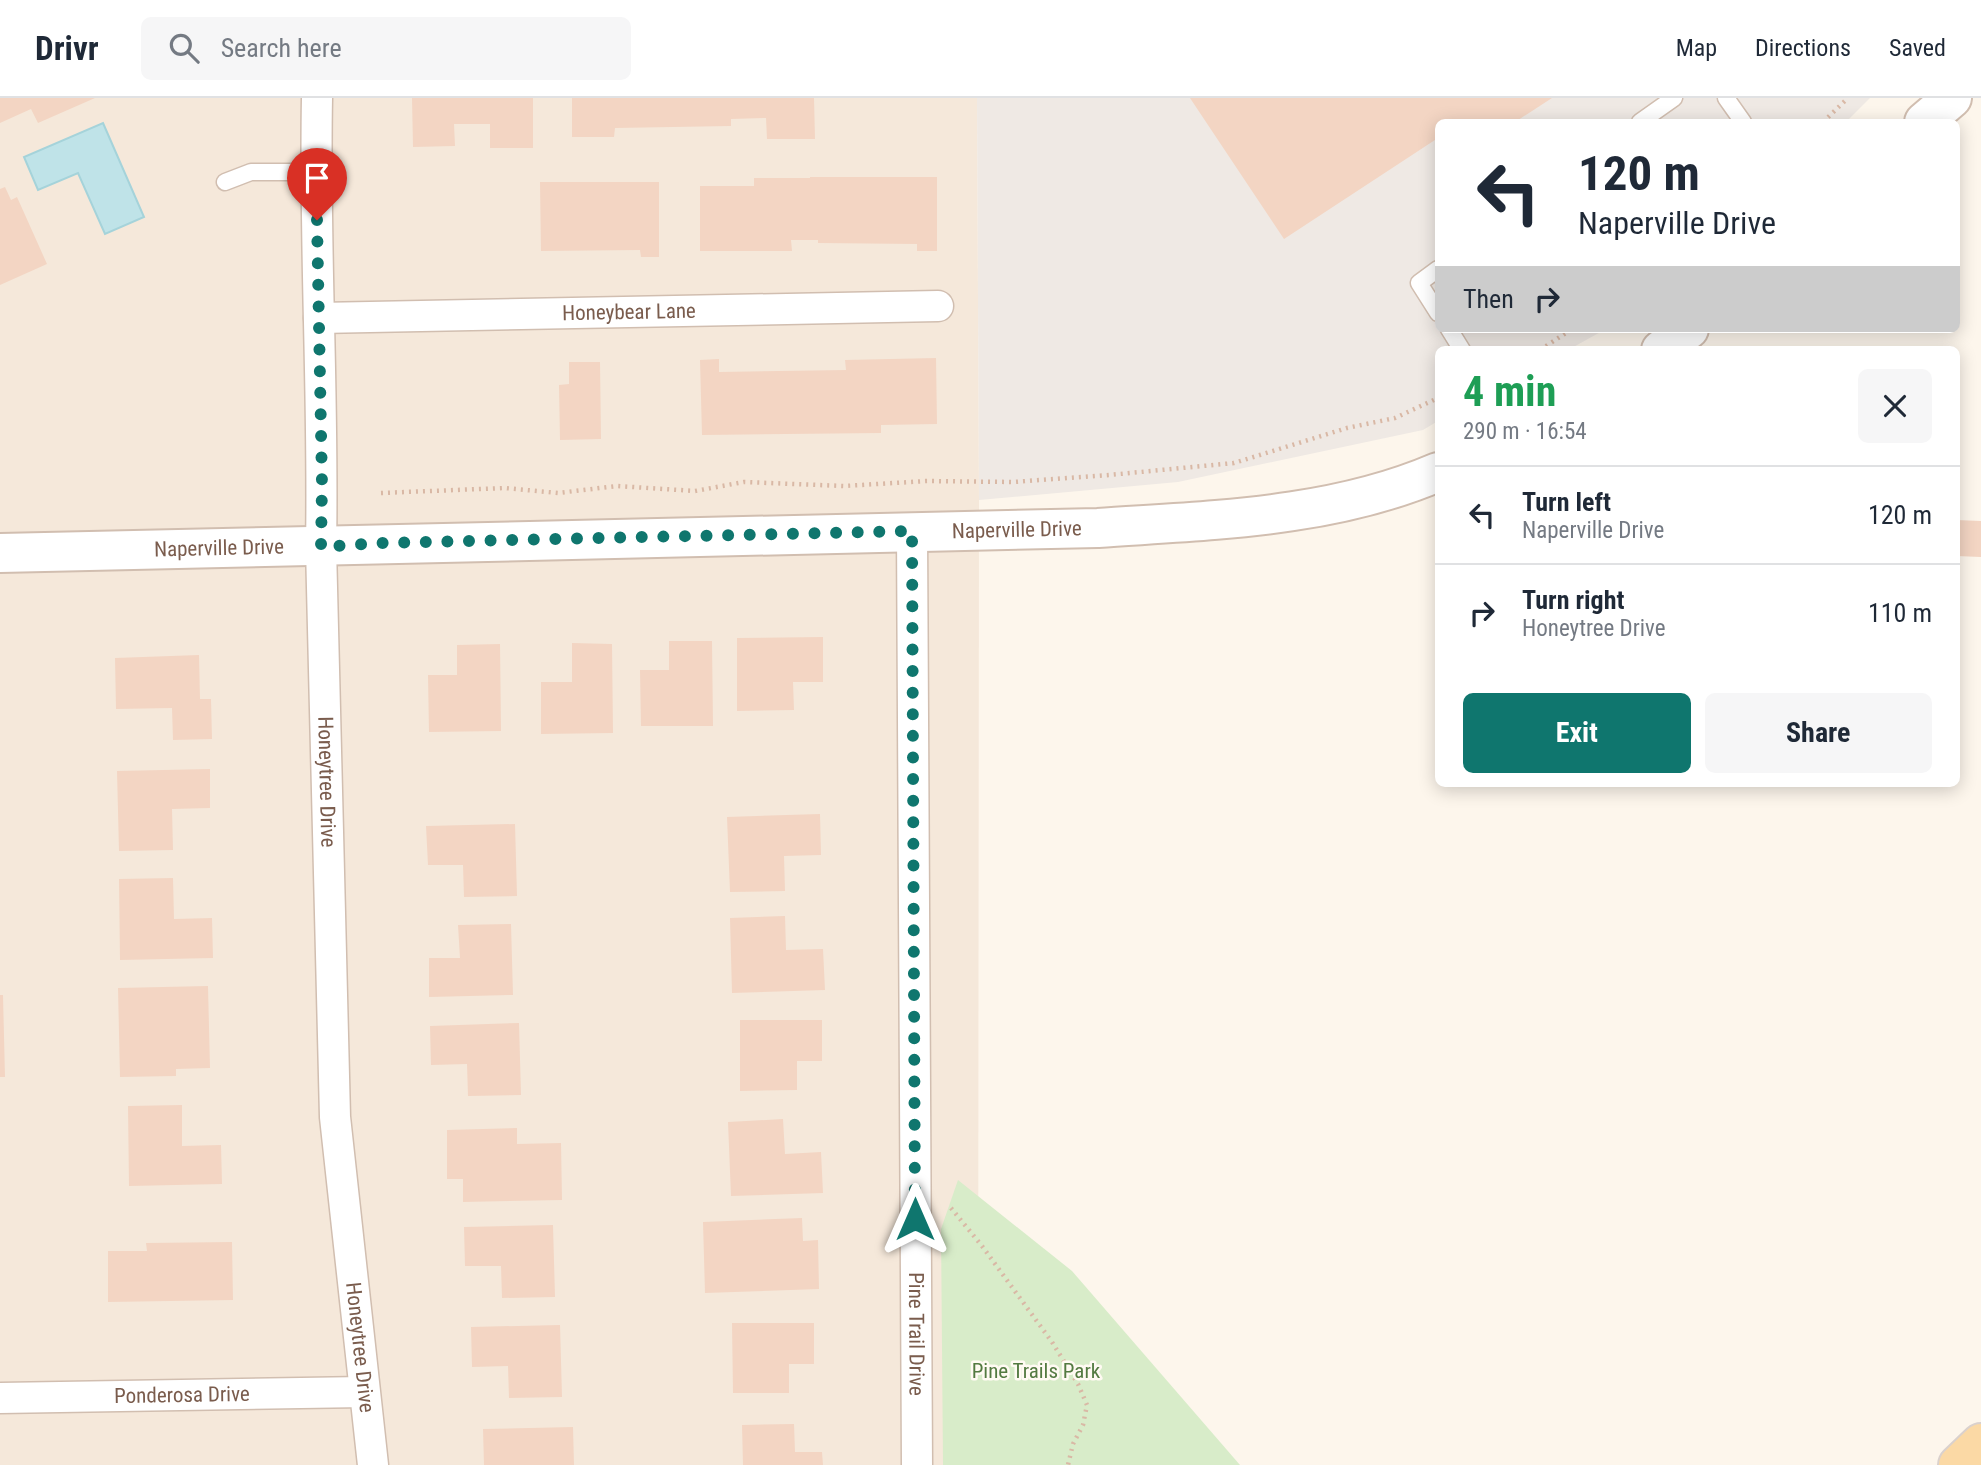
<!DOCTYPE html>
<meta charset="utf-8">
<style>
:root{--surface:#fff;--page:#f6f6f7;--text:#1f2937;--muted:#747a83;--line:#e0e1e3;--accent:#0f766e}
body{margin:0;font-family:"Roboto Condensed",sans-serif;background:var(--page);color:var(--text);height:100vh;display:flex;flex-direction:column;font-size:26px;white-space:nowrap}
*{box-sizing:border-box;margin:0}
p{font-size:23px;color:var(--muted)}
.icon{flex:none;width:38px;height:38px;fill:none;stroke:currentColor;stroke-width:2;stroke-linecap:round;stroke-linejoin:round}
.map{position:relative;flex:1;overflow:hidden}
.sheet{position:absolute;left:1435px;top:248px;width:525px;height:441px;display:flex;flex-direction:column;background:var(--surface);border-radius:10px;box-shadow:0 4px 18px #0003}
.sheet>*{flex:none}
.top-card{position:absolute;left:1435px;top:21px;width:525px;height:214px;border-radius:10px;box-shadow:0 4px 18px #0003;background:#fff;color:var(--text);overflow:hidden}
.pin{position:absolute;display:grid;place-items:center;width:60px;height:60px;color:#fff;margin:-72px -30px;border-radius:50% 50% 50% 0;rotate:-45deg;box-shadow:0 0 7px #0007}
.pin .icon{rotate:45deg}
.me{position:absolute;width:77px;margin:-38px;rotate:0deg;stroke-linejoin:round;filter:drop-shadow(0 0 5px #0008)}
.turn{display:flex;align-items:center;gap:24px;height:147px;padding:0 28px;font-size:32px}
.turn .icon{width:91px;height:91px;stroke-width:2.5}
.turn b{display:block;font-size:49px;line-height:60px}
.then{display:flex;align-items:center;height:66px;padding:0 28px;background:#0003;gap:14px;font-size:26px}
.round{display:grid;place-items:center;flex:none;width:74px;height:74px;border-radius:10px;background:var(--page)}
.headline{display:flex;align-items:center;justify-content:space-between;height:119px;padding:0 28px}
h1{font-size:42px;font-weight:700;line-height:52px;color:#1e9e55}
.button{display:flex;gap:14px;margin-top:auto;padding:14px 28px}
.button a{flex:1;height:80px;border-radius:10px;background:var(--accent);color:#fff;font-size:28px;font-weight:700;line-height:80px;text-align:center}
.button a+a{background:var(--page);color:var(--text)}
ul{padding:0;list-style:none}
li{display:flex;align-items:center;gap:21px;height:98px;padding:0 28px;border-top:2px solid var(--line)}
li div{flex:1}
li b{display:block;font-size:26px}
li em{font-style:normal}
header{display:flex;align-items:center;gap:42px;box-sizing:border-box;height:98px;padding:0 35px;background:var(--surface);border-bottom:2px solid var(--line)}
header strong{font-size:33px}
nav{display:flex;gap:38px;margin-inline-start:auto;font-size:24px}
.search{width:490px;height:63px;background:var(--page);display:flex;align-items:center;gap:18px;box-sizing:border-box;padding:0 24px;border-radius:10px;color:var(--muted);font-size:26px}
.map>svg:first-child{display:block}
.residential{fill:#f5e8da}
.industrial{fill:#efe9e4}
.green{fill:#d8ecc9}
.water{fill:#bfe3e8;stroke:#a5d3da;stroke-width:2}
.building{fill:#f3d5c3}
.lines{fill:none;stroke-linecap:round;stroke-linejoin:round}
.service-casing{stroke:#d1beb0;stroke-width:19}
.minor-casing{stroke:#d1beb0;stroke-width:33}
.tertiary-casing{stroke:#d1beb0;stroke-width:42}
.primary-casing{stroke:#dad1cd;stroke-width:42}
.path{stroke:#d9b8a5;stroke-width:4.5;stroke-dasharray:2 5;stroke-linecap:butt}
.service{stroke:#fff;stroke-width:16}
.minor{stroke:#fff;stroke-width:30}
.tertiary{stroke:#fff;stroke-width:38}
.primary{stroke:#fbd9a5;stroke-width:38}
.route{stroke:#0f766e;stroke-width:12;stroke-dasharray:0 21.6}
.labels{text-anchor:middle;dominant-baseline:central;stroke-width:5;stroke-linejoin:round;paint-order:stroke}
.street-label{font-size:21px;fill:#7a5c4d;stroke:#fffaf3}
.park-label{font-size:21px;fill:#537a41;stroke:#fffaf3}
</style>
<header>
<strong>Drivr</strong>
<div class="search"><svg class="icon" aria-label="search" viewBox="0 0 24 24"><circle cx="10" cy="10" r="6"/><path d="M15 15l6 6"/></svg>Search here</div>
<nav><a>Map</a><a>Directions</a><a>Saved</a></nav>
</header>
<div class="map">
<svg width="1981" height="1367" viewBox="0 0 1981 1367">
<rect width="100%" height="100%" fill="#fdf6ec"/>
<!-- residential -->
<path class="residential" d="M0,0H977L979,402L978,1367H0Z"/>
<!-- industrial -->
<path class="industrial" d="M977,0H1870L1846,24H1438V231H1606L1568,252H1438V323L1423,332L1178,384L979,402Z"/>
<!-- green -->
<path class="green" d="M958,1082L1072,1173L1240,1367H943L941,1131Z"/>
<!-- water -->
<path class="water" d="M103,25L144,119L105,136L78,75L38,92L24,59Z"/>
<!-- building -->
<path class="building" d="M0,0H95L38,25L31,11L0,25Z
M412,0H533V50H490V26H454L455,48L413,49Z
M572,0H814L815,41H767L766,20L731,21V28L615,30L614,39H572Z
M1190,0H1552L1515,24H1438V40L1284,141Z
M810,79H937V153H917V146L818,145V142H791L792,153H700V88H754V80H810Z
M540,84H659V159H641L640,152L541,153Z
M5,89L11,102L17,99L47,166L0,187V91Z
M936,260L937,326L881,327V335L702,337L700,262L719,261V274L846,272L845,262Z
M569,264H600L601,341L560,342L559,287L569,286Z
M1956,422L1981,423V459L1956,458Z
M823,539V584H793L794,612L737,613V540Z
M669,543H712L713,628H641L640,572H669Z
M572,545L612,546L613,635L541,636V584H572Z
M500,546L501,633L429,634L428,577H457V547Z
M199,557L200,601H211L212,641L173,642L172,610L116,611L115,560Z
M210,671V710L172,711L173,752L119,753L117,673Z
M820,716L821,757L784,758L785,793L730,794L727,719Z
M515,726L517,798L464,799L463,767H428L426,728Z
M173,780L174,821L212,820L213,860L120,862L119,781Z
M785,818L786,852L823,851L825,892L732,895L730,820Z
M511,826L513,897L429,899V860H460L458,827Z
M208,888L210,970L176,971V978L120,979L118,890Z
M0,897H3L5,979H0Z
M740,922H822V963H797V992L740,993Z
M519,925L521,997L468,998L467,966L431,967L430,928Z
M182,1007V1048L221,1047L222,1086L129,1088L128,1008Z
M783,1021L785,1056L821,1054L823,1095L731,1098L728,1024Z
M517,1030V1046L561,1045L562,1102L463,1104V1081H447V1032Z
M802,1120L803,1143L818,1142L819,1191L705,1195L703,1124Z
M553,1127L555,1199L502,1200L501,1168H465L464,1129Z
M232,1144L233,1202L108,1204V1153H147L146,1145Z
M732,1225H814V1266H789V1295H733Z
M560,1227L562,1299L509,1300L508,1268L472,1269L471,1229Z
M794,1326L795,1354H822L823,1367H743L742,1327Z
M573,1329L574,1367H484L483,1331Z"/>
<g class="lines">
<!-- service casing -->
<g class="service-casing">
<path id="service" d="M1726,0L1743,24
M1640,24L1674,0
M225,84L251,74H316
M1438,171L1419,185L1438,215
M1449,231L1462,252"/>
</g>
<!-- minor casing -->
<g class="minor-casing">
<g id="minor">
<path id="s1" d="M317,0C314,150 324,299 321,449L335,1019L373,1367"/>
<path id="s2" d="M319,220L938,208"/>
<path id="s3" d="M912,433L917,1367"/>
<path id="s4" d="M0,1300L364,1294"/>
</g>
</g>
<!-- tertiary casing -->
<g class="tertiary-casing">
<g id="tertiary">
<path d="M1924,24L1952,0"/>
<path d="M1661,252L1689,231"/>
<path id="s5" d="M0,455L1098,430C1212,422 1331,420 1438,374"/>
</g>
</g>
<!-- primary casing -->
<g class="primary-casing">
<path id="primary" d="M1958,1367L1981,1345"/>
</g>
<!-- path -->
<path class="path" d="M1823,24L1848,0
M1540,252L1572,231
M381,395L505,390L558,395L617,388L695,393L744,384L844,388L927,383L1013,384L1109,377L1234,365L1347,330L1395,320L1438,300
M951,1110L982,1148L1052,1244L1078,1286L1087,1307L1083,1327L1073,1346L1068,1367"/>
<!-- service -->
<use href="#service" class="service"/>
<!-- minor -->
<use href="#minor" class="minor"/>
<!-- tertiary -->
<use href="#tertiary" class="tertiary"/>
<!-- primary -->
<use href="#primary" class="primary"/>
</g>
<g class="lines">
<!-- route -->
<path class="route" d="M317,122L322,386L321,449L381,445L912,433L915,1121"/>
</g>
<g class="labels">
<!-- street labels -->
<g class="street-label">
<text stroke="none"><textPath href="#s2" startOffset="310">Honeybear Lane</textPath></text>
<text stroke="none"><textPath href="#s5" startOffset="1017">Naperville Drive</textPath></text>
<text stroke="none"><textPath href="#s5" startOffset="219">Naperville Drive</textPath></text>
<text stroke="none"><textPath href="#s1" startOffset="684">Honeytree Drive</textPath></text>
<text stroke="none"><textPath href="#s3" startOffset="803">Pine Trail Drive</textPath></text>
<text stroke="none"><textPath href="#s1" startOffset="1251">Honeytree Drive</textPath></text>
<text stroke="none"><textPath href="#s4" startOffset="182">Ponderosa Drive</textPath></text>
</g>
<!-- park labels -->
<g class="park-label">
<text x="1036" y="1273">Pine Trails Park</text>
</g>
</g>
</svg>
<div class="pin" style="left:317px;top:122px;background:#d93025"><svg class="icon" aria-label="arrive" viewBox="0 0 24 24"><path d="M6 21V4h12l-3 4 3 4H6"/></svg></div>
<svg class="me" style="left:915px;top:1121px" viewBox="-20 -20 40 40"><path d="M0-17L14 15 0 8-14 15z" fill="#0f766e" stroke="#fff" stroke-width="4"/></svg>
<div class="top-card">
<div class="turn"><svg class="icon" aria-label="left" viewBox="0 0 24 24"><path d="M17 20v-9H6M10 6l-5 5 5 5"/></svg><div><b>120 m</b>Naperville Drive</div></div>
<div class="then">Then<svg class="icon" aria-label="right" viewBox="0 0 24 24"><path d="M7 20v-9h11M14 6l5 5-5 5"/></svg></div>
</div>
<section class="sheet">
<div class="headline"><div><h1>4 min</h1><p>290 m · 16:54</p></div><a class="round"><svg class="icon" aria-label="close" viewBox="0 0 24 24"><path d="M6 6l12 12M18 6L6 18"/></svg></a></div>
<ul>
<li><svg class="icon" aria-label="left" viewBox="0 0 24 24"><path d="M17 20v-9H6M10 6l-5 5 5 5"/></svg><div><b>Turn left</b><p>Naperville Drive</p></div><em>120 m</em></li>
<li><svg class="icon" aria-label="right" viewBox="0 0 24 24"><path d="M7 20v-9h11M14 6l5 5-5 5"/></svg><div><b>Turn right</b><p>Honeytree Drive</p></div><em>110 m</em></li>
</ul>
<div class="button"><a>Exit</a><a>Share</a></div>
</section>
</div>
